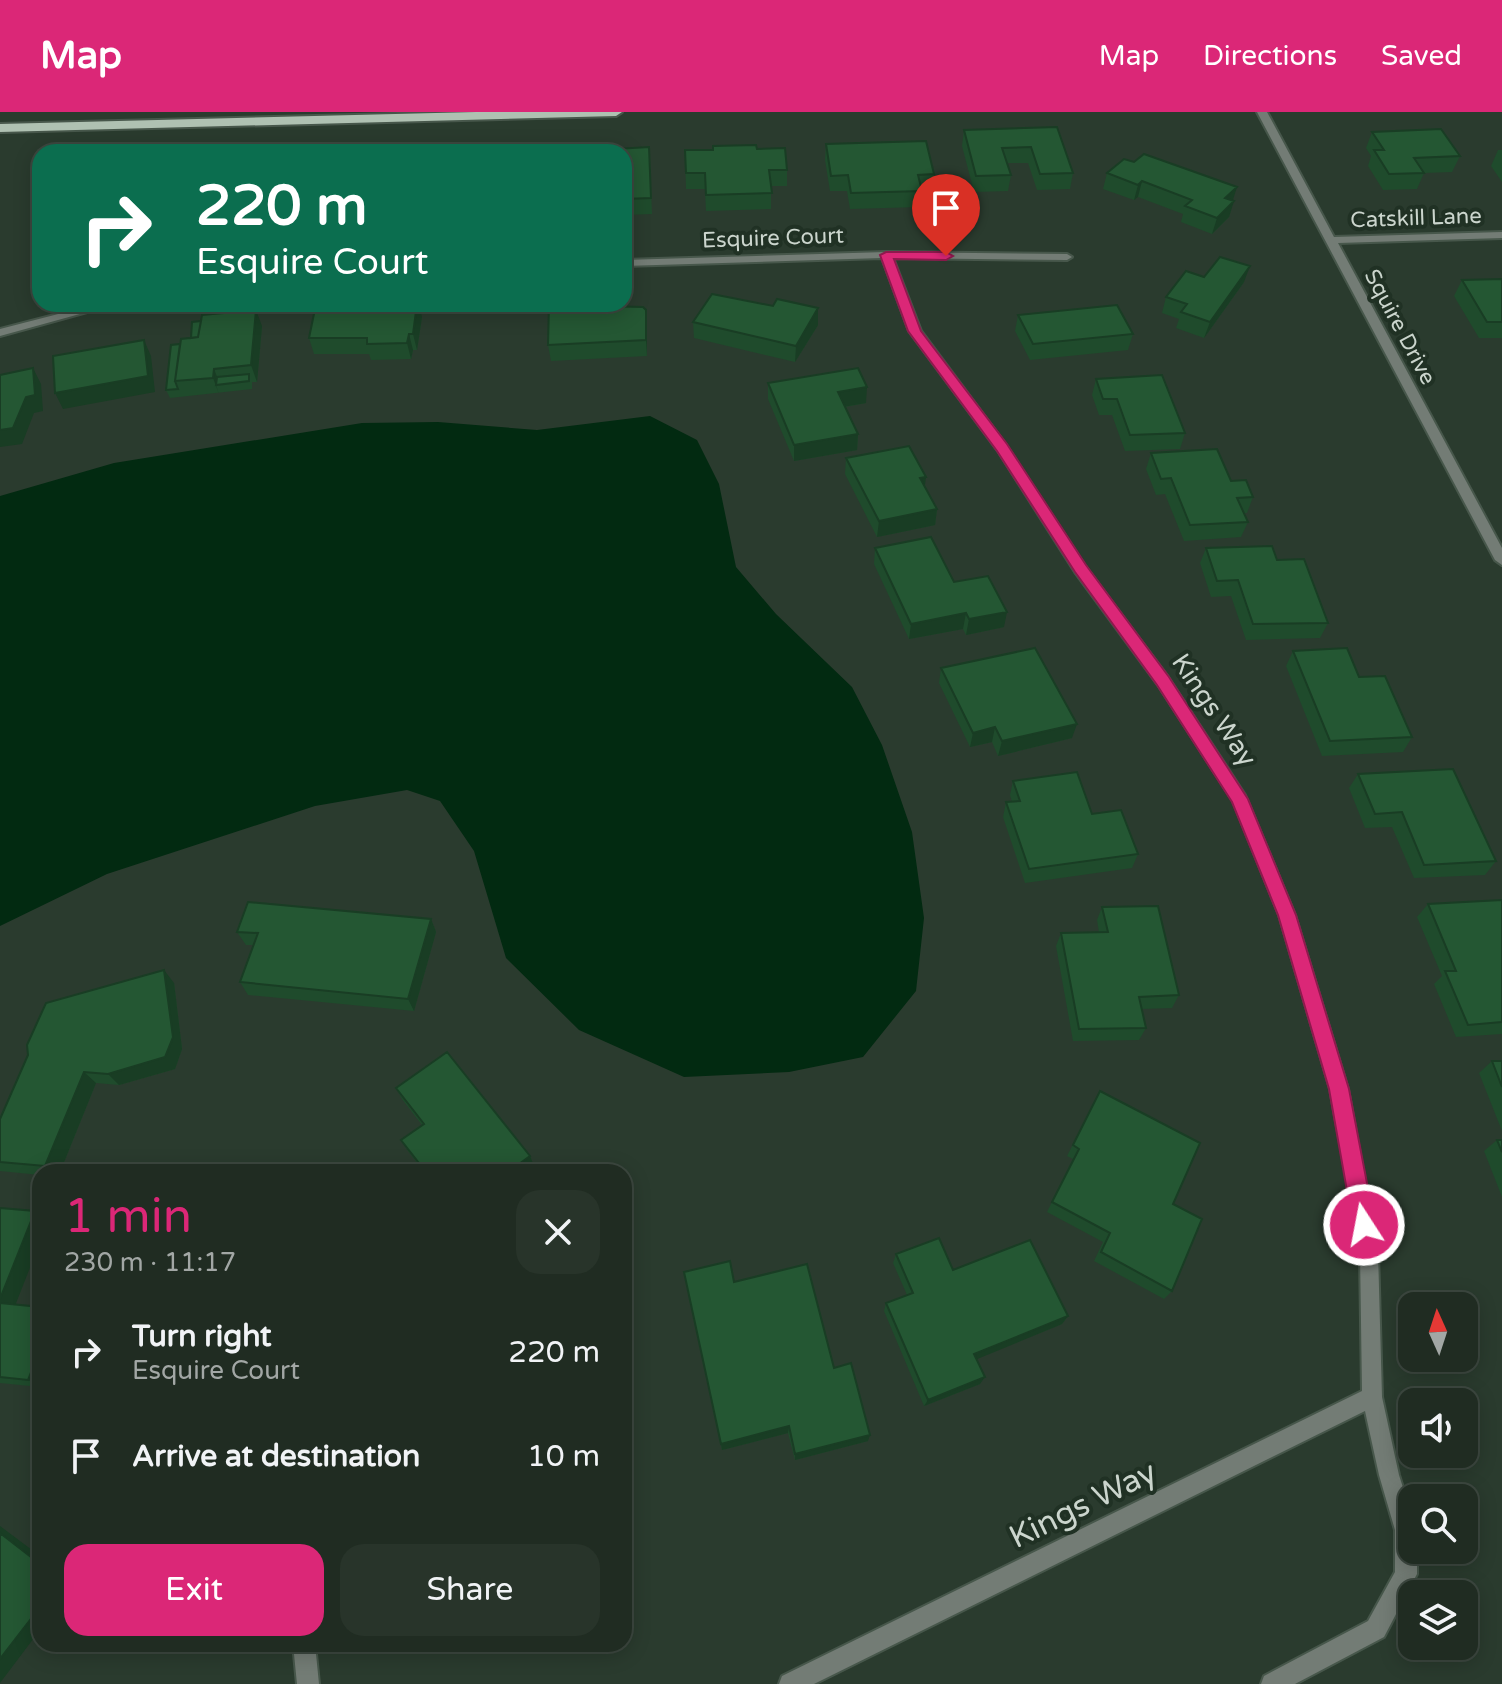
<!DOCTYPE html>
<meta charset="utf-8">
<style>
:root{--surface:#202c22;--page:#28342a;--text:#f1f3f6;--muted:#a2a7a5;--line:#3d4840;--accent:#db2777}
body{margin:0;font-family:"Varela Round",sans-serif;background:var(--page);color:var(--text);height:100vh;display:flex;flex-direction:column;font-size:30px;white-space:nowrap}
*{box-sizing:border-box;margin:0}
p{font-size:26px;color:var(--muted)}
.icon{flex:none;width:44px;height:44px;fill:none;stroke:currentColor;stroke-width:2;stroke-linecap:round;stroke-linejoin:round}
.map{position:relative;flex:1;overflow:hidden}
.drawer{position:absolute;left:32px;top:1052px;width:600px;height:488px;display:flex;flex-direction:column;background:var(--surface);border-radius:24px;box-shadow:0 4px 20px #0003,0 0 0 2px var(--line)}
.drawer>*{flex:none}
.top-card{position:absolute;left:32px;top:32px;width:600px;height:168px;border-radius:24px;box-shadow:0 4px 20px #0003,0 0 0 2px var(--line);background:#0b6e4f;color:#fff;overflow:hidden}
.needle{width:52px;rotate:357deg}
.buttons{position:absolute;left:1398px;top:1180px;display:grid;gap:16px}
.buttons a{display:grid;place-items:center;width:80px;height:80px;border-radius:16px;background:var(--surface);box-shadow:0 4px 20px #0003,0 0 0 2px var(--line);font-size:40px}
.pin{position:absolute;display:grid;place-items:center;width:68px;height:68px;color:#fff;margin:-82px -34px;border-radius:50% 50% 50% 0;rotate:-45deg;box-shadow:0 0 8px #0007}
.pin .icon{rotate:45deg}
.me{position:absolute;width:88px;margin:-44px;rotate:349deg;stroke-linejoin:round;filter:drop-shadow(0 0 6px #0008)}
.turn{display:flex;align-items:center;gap:28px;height:168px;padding:0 32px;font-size:36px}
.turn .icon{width:104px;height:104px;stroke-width:2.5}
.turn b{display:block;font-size:56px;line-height:68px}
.round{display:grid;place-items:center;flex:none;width:84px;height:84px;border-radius:24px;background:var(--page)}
.headline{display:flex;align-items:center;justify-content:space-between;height:136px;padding:0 32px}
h1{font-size:48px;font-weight:600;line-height:60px;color:var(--accent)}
.cta{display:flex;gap:16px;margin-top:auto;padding:16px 32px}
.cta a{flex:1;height:92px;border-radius:24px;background:var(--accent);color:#fff;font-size:32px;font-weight:600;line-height:92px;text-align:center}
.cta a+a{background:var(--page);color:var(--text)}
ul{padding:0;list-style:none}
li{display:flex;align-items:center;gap:24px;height:104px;padding:0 32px}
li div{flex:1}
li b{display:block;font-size:30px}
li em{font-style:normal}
header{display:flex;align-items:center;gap:48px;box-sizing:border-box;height:112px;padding:0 40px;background:var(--accent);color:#fff}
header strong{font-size:38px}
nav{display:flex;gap:44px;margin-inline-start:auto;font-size:28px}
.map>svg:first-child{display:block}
.water{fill:#022a11}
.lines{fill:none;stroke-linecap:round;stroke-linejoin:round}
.minor-casing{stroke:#47574b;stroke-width:4}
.primary-casing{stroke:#47574b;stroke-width:4}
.minor{fill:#737c75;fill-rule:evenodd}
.primary{fill:#afc1b2;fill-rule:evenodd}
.wall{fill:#1f4b2c}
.shaded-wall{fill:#193d24}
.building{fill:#245733;stroke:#193d24;stroke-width:2}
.route{fill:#db2777;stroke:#8e194d;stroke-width:2}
.labels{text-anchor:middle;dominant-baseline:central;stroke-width:8;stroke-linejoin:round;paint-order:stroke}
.far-street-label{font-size:22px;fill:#cbd5cd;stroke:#203124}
.street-label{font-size:26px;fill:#cbd5cd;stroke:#203124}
.near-street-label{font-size:32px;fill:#cbd5cd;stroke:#203124}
</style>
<header>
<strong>Map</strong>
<nav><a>Map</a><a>Directions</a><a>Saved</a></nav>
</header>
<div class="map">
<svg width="1502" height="1572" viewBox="0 0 1502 1572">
<rect width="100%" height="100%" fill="#2a3b2e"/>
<!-- water -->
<path class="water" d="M650,304L697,328L719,372L736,455L776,502L852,575L882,633L912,720L924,806L916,879L863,945L789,960L684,965L579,918L506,846L474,739L440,689L407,678L315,694L107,762L0,814V384L114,351L362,311L438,310L537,318Z"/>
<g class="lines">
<!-- minor casing -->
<g class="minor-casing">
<path id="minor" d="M1257,0H1267L1334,125L1502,120V126L1338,131L1502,436V453L1495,448Z
M886,140L1067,142L1072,145L1067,148L893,146L921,219L1006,333L1085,454L1168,565L1245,683L1295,803L1348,977L1378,1140L1382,1285L1399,1363L1412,1404V1438H1417V1462L1384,1525L1295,1572H1261L1264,1564L1368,1509L1395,1460V1418L1379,1363L1365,1299L814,1572H779L782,1564L1362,1279L1360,1140L1330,977L1279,803L1233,689L1158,573L1075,460L998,339L909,219L882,146L624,154V148Z
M97,192H116L0,224V217Z
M293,1532H315L319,1572H297Z"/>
</g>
<!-- primary casing -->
<g class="primary-casing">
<path id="primary" d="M476,0H622L616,4L0,20V12Z"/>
</g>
<!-- minor -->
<use href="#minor" class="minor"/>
<!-- primary -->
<use href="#primary" class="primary"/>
</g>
<!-- wall -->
<path class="wall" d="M1057,15L1073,61L1070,77L1037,78L1028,51H1007L1011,63L1008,79L974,80L962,34L964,18Z
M1372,20L1460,44L1452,60L1424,61L1417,77L1383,78L1368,54L1371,44L1366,36Z
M826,32L934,62L933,78L922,79L920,95L850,97L847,79H830L825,48Z
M649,35L652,102L624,103V40Z
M757,37L787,58V74H771V97L706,99L705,77H686L685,38Z
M1498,38H1502V70L1491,54Z
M1107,61L1233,89L1229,105L1212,122L1181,110L1183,102L1138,85L1134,88L1103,77Z
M1204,165L1244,170L1204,226L1176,216L1179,207L1162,201L1166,185Z
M1502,167V226H1479L1454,184L1462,168Z
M602,194L647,214V244L551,249L548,233Z
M773,194L818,196V213L795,250L694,226L693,210Z
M1018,203L1133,222L1128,238L1030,248L1015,219Z
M422,205L417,238H413L411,247L371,248L369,242H314L309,226Z
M262,214L257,270H252V277L170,286L166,278L180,232Z
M1096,267L1185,321L1180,337L1125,339L1112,303H1099L1092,283Z
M768,271L866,291L845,295L858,322L857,338L794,349L768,287Z
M1151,341L1231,369L1253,385L1247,401H1244L1248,410L1241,425L1184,429L1165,382L1156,383L1146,357Z
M846,346L925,375L937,397L935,413L877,425L845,362Z
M875,436L954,470L1004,515L966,523L963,517L909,527L874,452Z
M1206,436L1277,448L1328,511L1320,526L1246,528L1231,484L1211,485L1200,451Z
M1293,539L1359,565L1412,625L1403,640L1322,644L1286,554Z
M941,556L1072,626L998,644L992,630L970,635L939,571Z
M1358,662L1496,749L1485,763L1414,766L1392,715L1365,716L1349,676Z
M1013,669L1092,702L1138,742L1132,756L1025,771L1003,705L1006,690H1012L1010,683Z
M1502,788V922L1456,925L1434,872L1442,864L1417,805L1428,792Z
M1102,795L1179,883L1172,896L1141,897L1146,916L1139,928L1073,929L1056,834L1061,821L1099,820L1097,808Z
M431,807L436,820L414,899L248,883L240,870L253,833H246L237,820Z
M174,871L182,937L175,957L119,973L96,971L60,1060H40V1063L0,1059V1007Z
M1492,949H1502V1019L1479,961Z
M396,976L530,1044L534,1054L526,1060H424L408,1039L401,1028L422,1013L402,987Z
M1100,979L1173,1092L1172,1179L1164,1187L1094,1149L1103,1130L1047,1100L1073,1047L1067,1044Z
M1497,1028H1502V1085L1484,1039Z
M0,1096L40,1103V1130L15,1192L40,1195V1275L0,1271Z
M896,1142L953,1158L1068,1204L1062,1212L976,1247L980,1272L924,1294L884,1199L886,1191L907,1183L893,1151Z
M684,1160L734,1170L834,1256L868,1329L795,1348L788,1321L722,1338Z"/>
<!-- shaded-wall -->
<path class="shaded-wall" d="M1142,69L1138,85L1134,88L1138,73Z
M1237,75L1232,91L1225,86Z
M1234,89L1229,105L1212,122L1217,106Z
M1250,154L1244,170L1204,226L1210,210Z
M417,192H419L422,205L417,238L413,222Z
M818,196V213L795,250L796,234Z
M256,198L262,214L257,270L251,253Z
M646,198L647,214V244L646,228Z
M409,222L413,238L411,247L407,231Z
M144,228L151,244L155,280L63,297L55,281Z
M33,256L41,272L43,299L34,301L22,332L0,335V318Z
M214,257L220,272L216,273L219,282L213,266Z
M867,275L866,291L837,296L838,280Z
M858,322L857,338L794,349V333Z
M926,365L924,381L920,366Z
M937,397L935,413L877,425L879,409Z
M1007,500L1004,515L966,523L969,507Z
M966,501L963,517L909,527L911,512Z
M1077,612L1072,626L998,644L1002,629Z
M995,615L992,630L970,635L973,621Z
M431,807L436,820L414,899L408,887Z
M164,858L174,871L182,937L175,957L119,973L108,962Z
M84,960L96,971L60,1060H53L45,1054Z
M530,1044L534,1054L526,1060H508Z
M35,1099L40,1103V1130L13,1199L0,1192V1187Z
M1068,1204L1062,1212L970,1250L974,1242Z
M40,1237V1274L28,1268Z
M985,1265L980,1272L924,1294L928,1288Z
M789,1314L788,1321L722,1338L721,1332Z
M870,1323L868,1329L795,1348V1342Z
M0,1414L40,1444V1452L0,1421Z
M40,1495V1518L0,1571V1547Z"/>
<!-- building -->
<path class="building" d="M1057,15L1073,61L1040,62L1031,35L1002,36L1011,63L976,64L964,18Z
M1441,17L1460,44L1414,46L1424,61L1389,62L1374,38H1384L1372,20Z
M926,29L934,62L918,63L922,79L851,81L848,63L831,64L826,32Z
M756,33L757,37L785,36L787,58H769L772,81L706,83L705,61H686L685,38H713V34Z
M649,35L651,86L624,87V40H564Z
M1144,42L1237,75L1225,86L1234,89L1217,106L1185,94L1192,88L1142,69L1138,73L1107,61L1124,47L1134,50Z
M1220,145L1250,154L1210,210L1181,200L1187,192L1166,185L1186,159L1204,165Z
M1502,167V210H1487L1462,168Z
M712,182L773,194L777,187L818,196L796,234L693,210Z
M316,192H417L413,222H409L407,231L367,232V226H309Z
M549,192H600V194L643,195L646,198V228L548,233Z
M1117,193L1133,222L1033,232L1018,203Z
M256,198L251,253L214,257L213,266L175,269L181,227L198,225L202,203Z
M201,209L198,225L191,226L192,210Z
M144,228L148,264L55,281L53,244Z
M180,232L175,269L178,277L166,278L171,233Z
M33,256L35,283L26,285L13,316L0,318V263Z
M858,256L867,275L838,280L858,322L794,333L768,271Z
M249,262V269L216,273L217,265Z
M1162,263L1185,321L1130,323L1117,287H1103L1096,267Z
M909,334L926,365L920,366L937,397L879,409L846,346Z
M1217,337L1231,369L1246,368L1253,385L1237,386L1248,410L1190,413L1171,366L1161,367L1151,341Z
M931,425L954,470L988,464L1007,500L969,507L966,501L911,512L875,436Z
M1272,434L1277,448L1304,447L1328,511L1253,512L1238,468L1217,469L1206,436Z
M1035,536L1077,612L1002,629L995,615L973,621L941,556Z
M1347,536L1359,565L1385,564L1412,625L1330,629L1293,539Z
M1453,657L1496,749L1424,753L1402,700L1375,702L1358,662Z
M1077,660L1092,702L1121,698L1138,742L1029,757L1006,690L1020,689L1013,669Z
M1502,788V910L1468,913L1445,859H1456L1428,792Z
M248,790L431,807L408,887L240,870L258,821L237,820Z
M1158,794L1179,883L1139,885L1146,916L1079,917L1061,821L1108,820L1102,795Z
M164,858L173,925L165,945L108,962L84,960L45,1054L0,1050V1007L28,943L27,933L46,891Z
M447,940L530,1044L508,1060H426L401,1028L424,1012L396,976Z
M1492,949H1502V975Z
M1100,979L1200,1031L1173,1092L1202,1107L1172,1179L1101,1140L1110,1121L1052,1090L1079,1037L1073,1033Z
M1497,1028H1502V1040Z
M0,1096L35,1099L0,1187Z
M939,1126L953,1158L1030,1128L1068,1204L974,1242L985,1265L928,1288L886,1191L913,1181L896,1142Z
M730,1149L734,1170L807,1152L834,1256L851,1251L870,1323L795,1342L789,1314L721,1332L684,1160Z
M0,1191L40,1195V1237L28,1268L0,1265Z
M0,1421L40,1452V1495L0,1547Z"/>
<!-- route -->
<path class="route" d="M886,140H946L953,144L946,148L894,147L921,219L1007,332L1086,453L1169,565L1248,687L1296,803L1349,977L1375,1113L1371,1120L1364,1123L1357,1120L1353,1113L1329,977L1278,803L1232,690L1157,573L1075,460L997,339L908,219L880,143Z"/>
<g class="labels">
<!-- far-street labels -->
<g class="far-street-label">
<text transform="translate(1416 106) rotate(-2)">Catskill Lane</text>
<text transform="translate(773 126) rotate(-2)">Esquire Court</text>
<text transform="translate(1400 215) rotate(62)">Squire Drive</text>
</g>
<!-- street labels -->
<g class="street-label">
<text transform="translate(1214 598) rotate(56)">Kings Way</text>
</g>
<!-- near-street labels -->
<g class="near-street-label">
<text transform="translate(1083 1393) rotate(-26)">Kings Way</text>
</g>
</g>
</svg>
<div class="buttons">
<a><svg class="needle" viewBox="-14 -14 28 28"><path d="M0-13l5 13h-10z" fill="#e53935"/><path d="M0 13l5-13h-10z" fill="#a2a7a5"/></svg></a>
<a><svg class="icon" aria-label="sound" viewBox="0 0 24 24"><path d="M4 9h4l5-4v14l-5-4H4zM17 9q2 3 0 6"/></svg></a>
<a><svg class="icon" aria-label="search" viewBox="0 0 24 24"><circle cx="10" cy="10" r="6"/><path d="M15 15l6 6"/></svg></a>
<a><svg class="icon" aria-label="layers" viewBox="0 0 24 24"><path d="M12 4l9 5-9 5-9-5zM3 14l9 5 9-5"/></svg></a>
</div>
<div class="pin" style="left:946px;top:144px;background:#d93025"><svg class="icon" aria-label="arrive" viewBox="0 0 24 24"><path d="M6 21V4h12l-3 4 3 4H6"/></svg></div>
<svg class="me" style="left:1364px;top:1113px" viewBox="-20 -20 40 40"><circle r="17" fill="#db2777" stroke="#fff" stroke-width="3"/><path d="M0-11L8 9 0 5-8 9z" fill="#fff"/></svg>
<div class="top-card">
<div class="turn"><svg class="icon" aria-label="right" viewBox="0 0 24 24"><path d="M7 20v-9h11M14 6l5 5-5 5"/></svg><div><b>220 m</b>Esquire Court</div></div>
</div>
<section class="drawer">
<div class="headline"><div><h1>1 min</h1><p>230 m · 11:17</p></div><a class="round"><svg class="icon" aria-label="close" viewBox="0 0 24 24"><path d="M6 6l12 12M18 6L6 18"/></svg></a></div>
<ul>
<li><svg class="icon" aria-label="right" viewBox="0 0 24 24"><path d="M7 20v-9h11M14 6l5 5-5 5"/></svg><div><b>Turn right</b><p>Esquire Court</p></div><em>220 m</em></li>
<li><svg class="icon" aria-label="arrive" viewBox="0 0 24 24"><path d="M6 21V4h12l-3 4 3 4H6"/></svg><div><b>Arrive at destination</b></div><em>10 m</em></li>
</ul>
<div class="cta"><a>Exit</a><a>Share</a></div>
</section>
</div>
